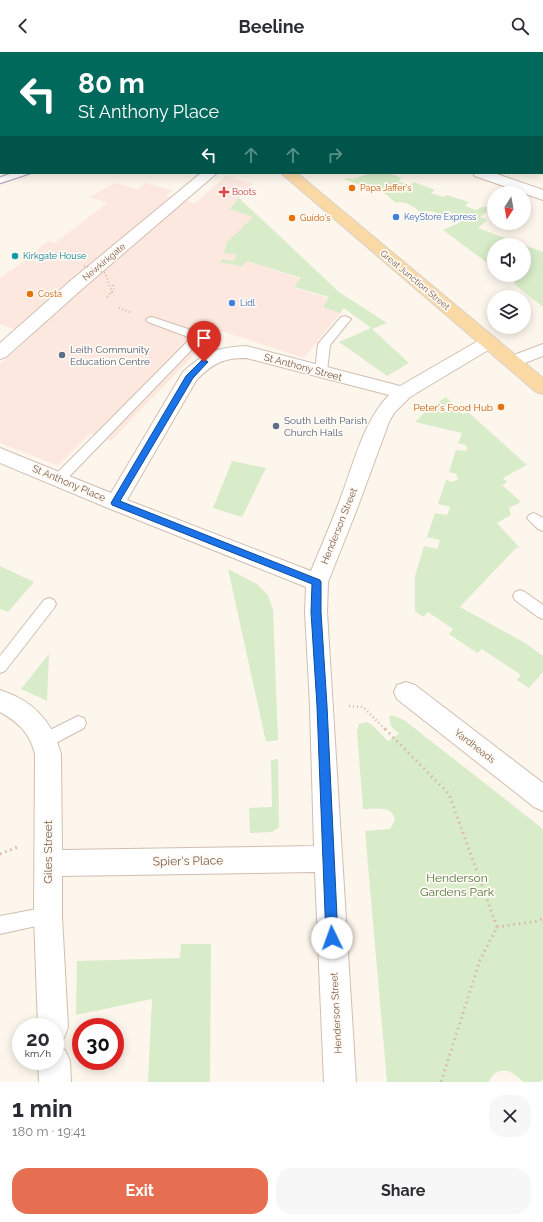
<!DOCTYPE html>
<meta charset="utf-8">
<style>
:root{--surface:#fff;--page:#f7f7f7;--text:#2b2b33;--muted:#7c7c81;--accent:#e76f51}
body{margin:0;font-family:Raleway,sans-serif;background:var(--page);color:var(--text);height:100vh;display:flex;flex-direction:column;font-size:15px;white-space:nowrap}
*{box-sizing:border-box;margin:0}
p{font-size:13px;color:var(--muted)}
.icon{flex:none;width:22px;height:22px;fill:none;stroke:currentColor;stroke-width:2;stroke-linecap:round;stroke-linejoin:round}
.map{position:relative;height:1030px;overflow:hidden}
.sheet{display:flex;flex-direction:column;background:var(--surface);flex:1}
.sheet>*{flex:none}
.banner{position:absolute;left:0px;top:0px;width:543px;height:122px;box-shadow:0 2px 10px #0003;background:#00695c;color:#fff;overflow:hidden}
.needle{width:26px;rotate:191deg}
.buttons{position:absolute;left:487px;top:134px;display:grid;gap:8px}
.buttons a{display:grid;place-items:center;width:44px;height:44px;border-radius:50%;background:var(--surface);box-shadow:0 2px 10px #0003;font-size:20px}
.speed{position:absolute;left:12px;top:966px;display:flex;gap:8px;font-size:20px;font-weight:700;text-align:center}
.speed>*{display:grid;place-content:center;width:52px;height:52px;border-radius:50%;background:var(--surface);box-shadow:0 2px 10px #0003;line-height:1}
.speed small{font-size:10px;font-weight:400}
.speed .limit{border:6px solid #d22;background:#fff;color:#111}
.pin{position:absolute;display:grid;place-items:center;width:34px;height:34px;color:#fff;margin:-41px -17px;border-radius:50% 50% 50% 0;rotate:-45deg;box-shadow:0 0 4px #0007}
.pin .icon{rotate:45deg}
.me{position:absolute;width:44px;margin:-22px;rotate:357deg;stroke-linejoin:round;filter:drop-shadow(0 0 3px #0008)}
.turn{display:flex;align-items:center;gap:14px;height:84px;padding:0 12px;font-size:18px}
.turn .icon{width:52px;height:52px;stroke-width:2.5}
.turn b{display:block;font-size:28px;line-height:34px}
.lanes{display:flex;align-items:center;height:38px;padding:0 12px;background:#0003;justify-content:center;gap:20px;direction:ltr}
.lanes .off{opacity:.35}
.round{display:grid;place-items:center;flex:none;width:42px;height:42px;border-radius:16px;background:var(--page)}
.headline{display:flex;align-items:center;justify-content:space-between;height:68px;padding:0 12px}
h1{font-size:24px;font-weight:700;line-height:30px}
.cta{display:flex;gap:8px;margin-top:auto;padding:8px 12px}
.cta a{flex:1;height:46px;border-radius:16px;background:var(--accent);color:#fff;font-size:16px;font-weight:700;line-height:46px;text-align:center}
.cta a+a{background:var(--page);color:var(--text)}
header{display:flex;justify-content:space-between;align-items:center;height:52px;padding:0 12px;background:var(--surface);font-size:18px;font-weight:700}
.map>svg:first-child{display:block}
.commercial{fill:#fde8e0}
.green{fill:#d8ecc9}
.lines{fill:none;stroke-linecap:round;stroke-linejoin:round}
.lane-casing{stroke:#d1beb0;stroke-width:2}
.street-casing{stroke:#d1beb0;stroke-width:2}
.secondary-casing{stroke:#d6c0b0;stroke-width:2}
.primary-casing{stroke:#dad1cd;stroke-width:2}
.path-far2{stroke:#d9b8a5;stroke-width:2;stroke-dasharray:1 2.5;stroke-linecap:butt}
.path-far1{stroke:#d9b8a5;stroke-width:2.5;stroke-dasharray:1 3;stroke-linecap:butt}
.path{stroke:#d9b8a5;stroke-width:3;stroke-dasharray:1.5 4;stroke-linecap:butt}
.lane{fill:#fff;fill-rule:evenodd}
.street{fill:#fff;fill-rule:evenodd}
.secondary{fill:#fff;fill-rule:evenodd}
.primary{fill:#fbd9a5;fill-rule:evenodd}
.tram{stroke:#b9a8c9;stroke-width:1}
.path-bridge{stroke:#d9b8a5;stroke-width:2;stroke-dasharray:1 2.5;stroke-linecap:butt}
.route{fill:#1a73e8;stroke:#114b97}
.food-dot{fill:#e8710a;stroke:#fffaf3;stroke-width:1.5}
.health-dot{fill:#e0444e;stroke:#fffaf3;stroke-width:1.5}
.shop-dot{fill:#3f7fe0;stroke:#fffaf3;stroke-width:1.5}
.culture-dot{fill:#0f9aa8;stroke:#fffaf3;stroke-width:1.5}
.service-dot{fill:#5c6f8a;stroke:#fffaf3;stroke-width:1.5}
.labels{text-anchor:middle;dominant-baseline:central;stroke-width:3.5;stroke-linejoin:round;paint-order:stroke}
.far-food-label{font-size:9px;fill:#c56008;stroke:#fffaf3;text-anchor:start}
.far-health-label{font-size:9px;fill:#be3a42;stroke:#fffaf3;text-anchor:start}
.far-shop-label{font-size:9px;fill:#366cbe;stroke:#fffaf3;text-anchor:start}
.far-culture-label{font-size:9px;fill:#0d838f;stroke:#fffaf3;text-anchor:start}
.far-street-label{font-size:9px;fill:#7a5c4d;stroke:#fffaf3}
.service-label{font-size:10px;fill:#4e5e75;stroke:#fffaf3;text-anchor:start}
.street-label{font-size:10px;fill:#7a5c4d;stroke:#fffaf3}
.food-label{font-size:10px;fill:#c56008;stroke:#fffaf3;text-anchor:end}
.near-street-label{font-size:12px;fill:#7a5c4d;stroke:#fffaf3}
.near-park-label{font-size:12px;fill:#537a41;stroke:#fffaf3}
</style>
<header><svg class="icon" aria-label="back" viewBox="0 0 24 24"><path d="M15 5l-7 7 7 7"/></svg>Beeline<svg class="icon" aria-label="search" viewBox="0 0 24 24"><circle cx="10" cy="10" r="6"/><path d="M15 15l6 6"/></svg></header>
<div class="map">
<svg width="543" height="1030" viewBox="0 0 543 1030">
<rect width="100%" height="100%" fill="#fdf6ec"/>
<!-- commercial -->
<path class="commercial" d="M226,124L254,132L250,134L254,136L243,142L229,157L254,165L227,190L237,202L234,209L222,207L241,215L247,209L301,227L294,236L329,246L323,255L340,261L304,306L218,278L111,389L91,381L58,414L0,391V312L32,284L0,272V226L9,219H11L48,189L55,191L107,151L89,145L115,131L138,137L145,131L172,138L167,144L195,151Z"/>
<!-- green -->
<path class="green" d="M367,121H387L402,126L398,129L410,133L414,130L435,138L431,141L443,145L447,143L469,150L465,154L476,158L482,155L494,154V161L487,160L480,165L487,168L478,176L543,200V255L514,232L516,231L512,228H509L502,223H524V193H494V216L443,178L461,170L431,159L425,161L430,166L429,167C419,160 408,147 396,151L378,136L372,137L343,127L349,126L352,127L368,122Z
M239,146L339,240L387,271L372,277L409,311L387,324L339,290L371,276L344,256L340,261L323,255L329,245L294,235L301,226L247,209L241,215L232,212L220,211L222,207L234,209L236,202L224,201L227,190L253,165L229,157Z
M446,345L463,362L468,360L527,413L503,426L507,430L502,433L521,450L509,456L511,463L497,471L522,498L517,495L460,555L525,591L543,604V620L529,636L517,628L521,623L482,597L477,601L449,582L453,577L428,560L423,565L415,559V524L424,494L437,497L440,488L427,485L435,461L447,463L450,455L438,452L446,428L452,430L458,427L456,422L449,420L456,398L465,399L468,396L465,393L458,391L462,381L415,370L427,358Z
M232,409L266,416L242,465L213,456Z
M0,514L34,530L8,560L0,557Z
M228,517L257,532L268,543L273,558L278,688L266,690Z
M49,602L47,649L21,637Z
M391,663L404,668L543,777V1027L540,1030C536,1030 528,1030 524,1030C521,1029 518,1024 514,1022C504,1015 493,1019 489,1030H387L365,779L390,777L395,768C393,753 375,757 363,757L357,679L359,672L367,670L372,673L388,689L399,682L391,674L389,665Z
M278,707L279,775L272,780L250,781L249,756L272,755L271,708Z
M181,892H211L210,1030H148L152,947L76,963L77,909L180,906Z"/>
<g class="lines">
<!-- lane casing -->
<g class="lane-casing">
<path id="lane" d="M12,121H27L25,123L0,131V125Z
M345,264L351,267L330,293L327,319L325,322H317L315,319L318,292L341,265Z
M152,265L197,280L203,284L202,287L64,430L59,432L54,430L53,427L54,424L191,286L148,270L146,268L148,266Z
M534,461L543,466V479L538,477L527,466L529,463Z
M520,538L525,540L543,553V567L538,565L515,548L513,544L515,540Z
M49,546L54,548L56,552L54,556L5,619L0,621V604L44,548Z
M78,664L84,666L86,671L84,676L52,693L46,695L40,693L38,688L40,683Z
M48,855L54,858L57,864L54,870L0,882V864Z"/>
</g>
<!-- street casing -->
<g class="street-casing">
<path id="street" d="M439,0H454V1H439Z
M0,10H1L0,19Z
M542,28H543V37H542Z
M201,121H217L81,238L6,305L0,307V291L69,230Z
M473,121H494L543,138V148L475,124Z
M489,285L495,286L498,290L495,294L410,345L394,361L389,370L357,457L328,530L327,560L356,1030H324L315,820L62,824V864L68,975L64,986L55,989V975H38L34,864L35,702C30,681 18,670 0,660V638C33,649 52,668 61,702L62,798L314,794L310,654L305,560L306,535L108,456L0,411V396L111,441L183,320C203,301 218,295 246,294L400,334L483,286ZM246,306L389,343C363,370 354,411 341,445C332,470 321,494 311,519L127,448L197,327C214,311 223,306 246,306Z
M543,292V304L512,316L506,314L503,310L506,306Z
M406,630L415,633L543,731V759L534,755L397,647L394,640L397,633Z
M55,994L65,998L70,1009L71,1030H39L38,1009H55Z"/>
</g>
<!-- secondary casing -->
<g class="secondary-casing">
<path id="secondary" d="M0,0H12V1H1V3Z"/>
</g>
<!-- primary casing -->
<g class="primary-casing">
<path id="primary" d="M320,0H334L320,1Z
M351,0H364L351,1Z
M281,121H297L543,326V342L536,340Z"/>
</g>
<!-- path-far2 -->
<path class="path-far2" d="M107,245L114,238L113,233
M119,256L132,261"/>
<!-- path-far1 -->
<path class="path-far1" d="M349,654L363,655L386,678"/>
<!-- path -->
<path class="path" d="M385,677L449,742L497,875L480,908L441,1030
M0,802L18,795
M497,875L538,869L543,866"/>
<!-- lane -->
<use href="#lane" class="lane"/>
<!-- street -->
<use href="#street" class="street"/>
<!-- secondary -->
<use href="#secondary" class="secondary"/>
<!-- primary -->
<use href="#primary" class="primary"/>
<!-- tram -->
<path class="tram" d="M348,1L350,0
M0,125L11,121
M0,132L33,121"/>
<!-- path-bridge -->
<path class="path-bridge" d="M84,214L105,221L113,243"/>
</g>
<!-- route -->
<path class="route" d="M204,307L208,310L193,326L120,449L320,528L321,530V560L327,654L338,886L336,891L332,892L328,891L326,886L317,654L311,560L312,532L112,453L111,451L186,324L202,308Z"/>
<!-- markers -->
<g class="food-dot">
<circle cx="352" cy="136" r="4"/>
<circle cx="292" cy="166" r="4"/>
<circle cx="30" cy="242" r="4"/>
<circle cx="501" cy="355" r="4"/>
</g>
<path class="health-dot" d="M222 134h4v4h4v4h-4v4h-4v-4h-4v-4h4z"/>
<g class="shop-dot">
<circle cx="396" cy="165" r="4"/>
<circle cx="232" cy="251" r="4"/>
</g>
<circle class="culture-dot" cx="15" cy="204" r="4"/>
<g class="service-dot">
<circle cx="62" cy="303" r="4"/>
<circle cx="276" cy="374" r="4"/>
</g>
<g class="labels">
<!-- far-food labels -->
<g class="far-food-label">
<text x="360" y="136">Papa Jaffer's</text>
<text x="300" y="166">Guido's</text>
<text x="38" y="242">Costa</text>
</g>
<!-- far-health labels -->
<g class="far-health-label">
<text x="232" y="140">Boots</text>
</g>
<!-- far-shop labels -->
<g class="far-shop-label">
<text x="404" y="165">KeyStore Express</text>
<text x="240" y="251">Lidl</text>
</g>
<!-- far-culture labels -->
<g class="far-culture-label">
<text x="23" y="204">Kirkgate House</text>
</g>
<!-- far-street labels -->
<g class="far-street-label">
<text transform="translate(104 210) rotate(-40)">Newkirkgate</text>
<text transform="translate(415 228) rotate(40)">Great Junction Street</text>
</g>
<!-- service labels -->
<g class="service-label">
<text x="70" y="297">Leith Community<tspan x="70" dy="12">Education Centre</tspan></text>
<text x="284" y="368">South Leith Parish<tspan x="284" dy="12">Church Halls</tspan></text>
</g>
<!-- street labels -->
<g class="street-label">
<text transform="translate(303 315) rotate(15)">St Anthony Street</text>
<text transform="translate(69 431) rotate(23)">St Anthony Place</text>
<text transform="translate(339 474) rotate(-68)">Henderson Street</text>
<text transform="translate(475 694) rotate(38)">Yardheads</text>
<text transform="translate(336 961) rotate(-93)">Henderson Street</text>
</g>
<!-- food labels -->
<g class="food-label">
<text x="493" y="355">Peter's Food Hub</text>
</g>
<!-- near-street labels -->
<g class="near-street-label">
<text transform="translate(48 800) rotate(-90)">Giles Street</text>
<text transform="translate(188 809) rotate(-1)">Spier's Place</text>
</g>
<!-- near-park labels -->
<g class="near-park-label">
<text x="457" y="826">Henderson<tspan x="457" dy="14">Gardens Park</tspan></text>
</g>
</g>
</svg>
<div class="buttons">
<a><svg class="needle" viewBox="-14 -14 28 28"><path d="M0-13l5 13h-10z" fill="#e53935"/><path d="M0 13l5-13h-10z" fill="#7c7c81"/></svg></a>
<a><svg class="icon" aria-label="sound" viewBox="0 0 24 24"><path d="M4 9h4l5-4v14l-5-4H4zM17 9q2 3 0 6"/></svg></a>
<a><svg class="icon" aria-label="layers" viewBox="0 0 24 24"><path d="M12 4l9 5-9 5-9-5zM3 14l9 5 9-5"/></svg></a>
</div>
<div class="speed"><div>20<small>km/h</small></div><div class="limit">30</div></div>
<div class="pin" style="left:204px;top:310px;background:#d93025"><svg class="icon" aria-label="arrive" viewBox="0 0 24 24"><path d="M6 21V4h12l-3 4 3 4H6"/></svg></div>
<svg class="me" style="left:332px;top:886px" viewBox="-20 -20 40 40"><circle r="19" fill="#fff"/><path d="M0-13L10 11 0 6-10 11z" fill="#1a73e8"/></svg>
<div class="banner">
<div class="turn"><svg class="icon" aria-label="left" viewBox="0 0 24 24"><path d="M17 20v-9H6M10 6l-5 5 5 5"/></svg><div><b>80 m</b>St Anthony Place</div></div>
<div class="lanes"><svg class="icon" aria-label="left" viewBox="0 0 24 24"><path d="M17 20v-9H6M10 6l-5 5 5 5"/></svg><svg class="icon off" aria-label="ahead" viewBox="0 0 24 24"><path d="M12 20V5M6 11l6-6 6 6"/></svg><svg class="icon off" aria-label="ahead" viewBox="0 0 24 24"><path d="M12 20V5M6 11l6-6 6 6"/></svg><svg class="icon off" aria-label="right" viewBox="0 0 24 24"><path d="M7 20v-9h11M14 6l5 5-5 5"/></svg></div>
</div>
</div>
<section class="sheet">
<div class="headline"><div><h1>1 min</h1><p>180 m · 19:41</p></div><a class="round"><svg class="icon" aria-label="close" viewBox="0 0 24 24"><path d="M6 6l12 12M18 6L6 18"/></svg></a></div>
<div class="cta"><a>Exit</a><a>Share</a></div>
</section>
